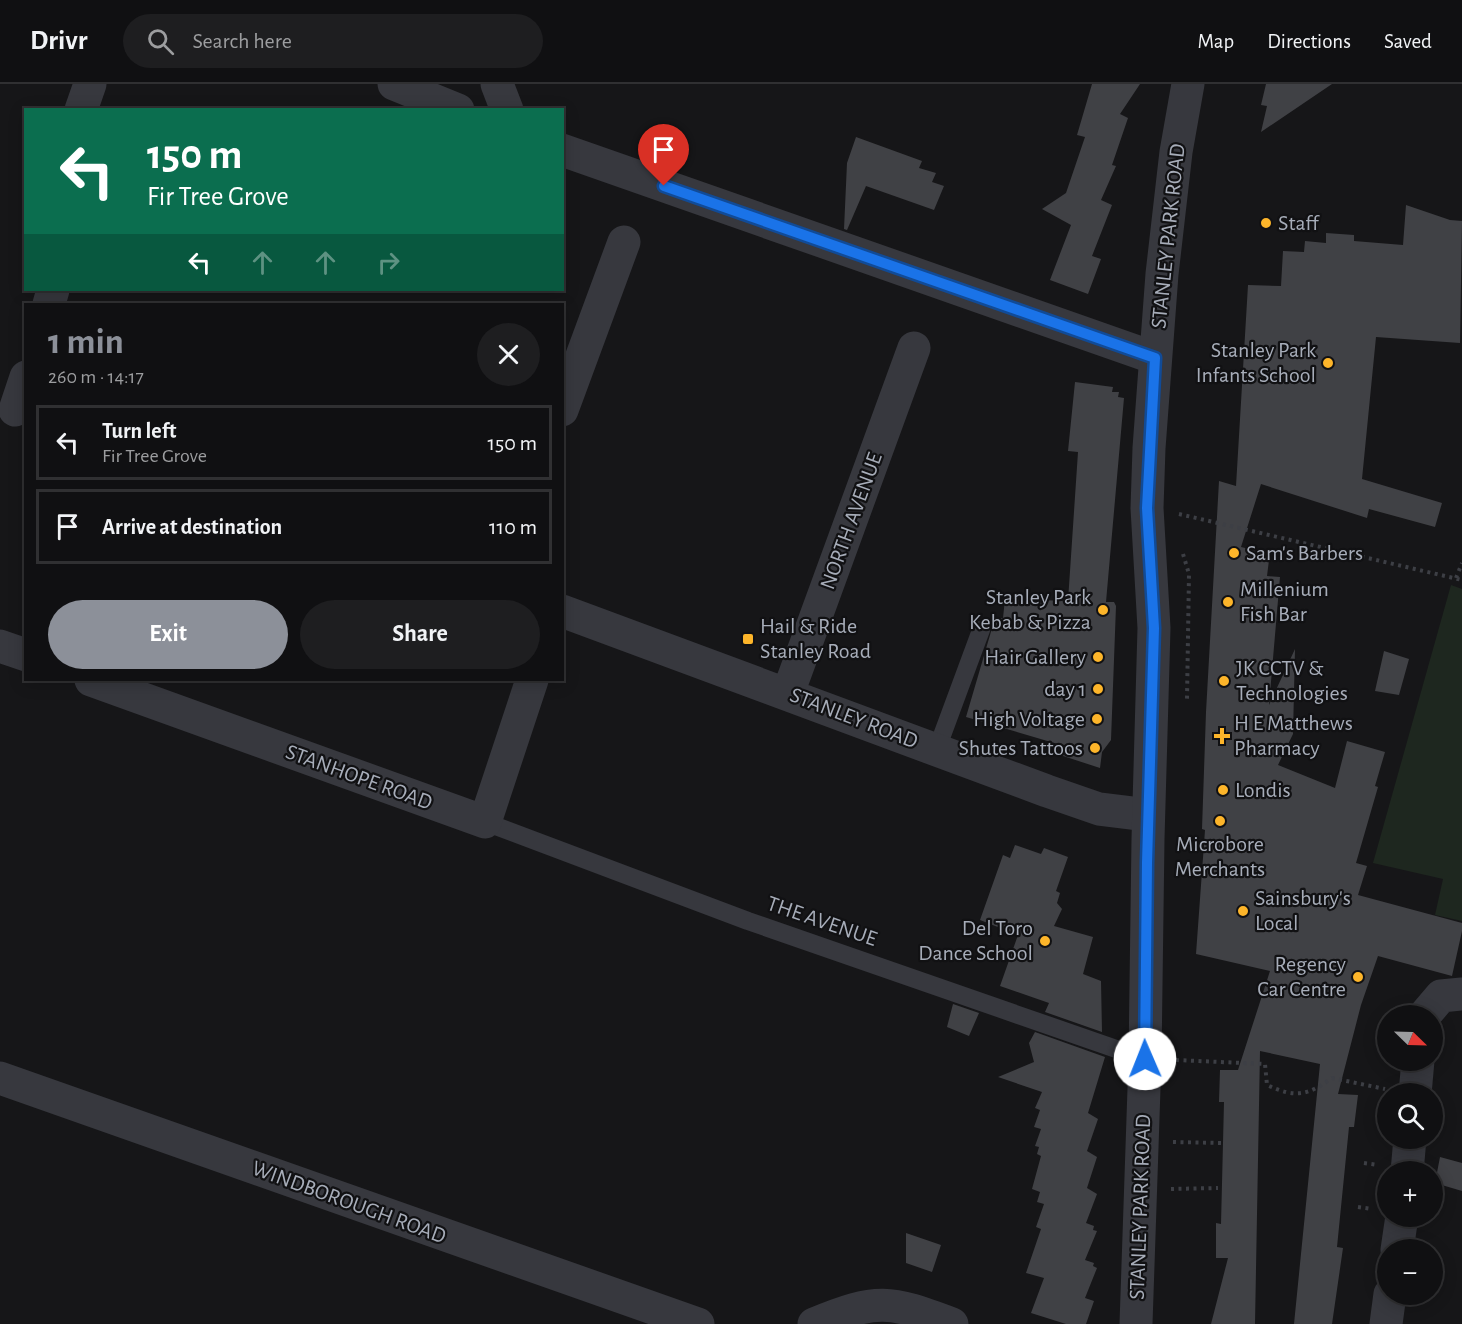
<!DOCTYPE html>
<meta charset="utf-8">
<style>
:root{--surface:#101012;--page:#1e1e20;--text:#f1f3f6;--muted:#9c9d9f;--line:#303032;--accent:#8c9099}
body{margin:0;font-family:"Alegreya Sans",sans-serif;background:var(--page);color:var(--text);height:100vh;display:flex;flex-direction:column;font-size:22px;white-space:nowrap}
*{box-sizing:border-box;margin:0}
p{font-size:20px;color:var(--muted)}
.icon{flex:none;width:33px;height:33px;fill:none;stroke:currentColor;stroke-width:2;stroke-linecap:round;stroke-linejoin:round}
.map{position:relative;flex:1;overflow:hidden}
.sheet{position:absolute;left:24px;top:219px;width:540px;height:378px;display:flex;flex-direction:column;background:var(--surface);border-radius:0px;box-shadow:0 3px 15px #0003,0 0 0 2px var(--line)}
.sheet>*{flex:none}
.guide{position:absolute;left:24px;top:24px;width:540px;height:183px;border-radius:0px;box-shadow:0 3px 15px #0003,0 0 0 2px var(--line);background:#0b6e4f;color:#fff;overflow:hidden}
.needle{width:39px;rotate:113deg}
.buttons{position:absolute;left:1377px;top:921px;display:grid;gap:12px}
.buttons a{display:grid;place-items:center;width:66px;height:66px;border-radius:50%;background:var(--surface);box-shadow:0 3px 15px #0003,0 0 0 2px var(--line);font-size:30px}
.pin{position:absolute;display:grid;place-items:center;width:51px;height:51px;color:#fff;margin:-62px -26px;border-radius:50% 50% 50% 0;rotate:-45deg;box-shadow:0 0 6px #0007}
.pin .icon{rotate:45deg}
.me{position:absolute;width:66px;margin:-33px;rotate:359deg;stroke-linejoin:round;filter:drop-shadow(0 0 4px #0008)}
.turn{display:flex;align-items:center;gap:21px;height:126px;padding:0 24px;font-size:27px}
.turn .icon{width:78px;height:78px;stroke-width:2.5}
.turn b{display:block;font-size:42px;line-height:51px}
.lanes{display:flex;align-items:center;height:57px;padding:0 24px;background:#0003;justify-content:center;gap:30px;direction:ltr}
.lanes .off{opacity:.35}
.round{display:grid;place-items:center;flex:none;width:63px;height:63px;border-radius:32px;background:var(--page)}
.headline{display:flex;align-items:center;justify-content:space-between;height:102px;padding:0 24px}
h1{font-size:36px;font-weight:700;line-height:45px;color:var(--accent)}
.primary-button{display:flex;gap:12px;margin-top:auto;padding:12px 24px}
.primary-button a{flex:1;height:69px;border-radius:36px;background:var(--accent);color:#fff;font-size:24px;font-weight:700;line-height:69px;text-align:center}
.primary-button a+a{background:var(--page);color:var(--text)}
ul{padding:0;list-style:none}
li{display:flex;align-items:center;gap:18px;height:75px;margin:0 12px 9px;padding:0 12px;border:3px solid var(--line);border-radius:0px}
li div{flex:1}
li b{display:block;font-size:22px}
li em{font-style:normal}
header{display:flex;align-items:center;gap:36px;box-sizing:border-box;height:84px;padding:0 30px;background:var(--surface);border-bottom:2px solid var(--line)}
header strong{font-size:28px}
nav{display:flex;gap:33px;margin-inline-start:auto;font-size:21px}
.search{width:420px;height:54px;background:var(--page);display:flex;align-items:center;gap:15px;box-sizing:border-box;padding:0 21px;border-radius:33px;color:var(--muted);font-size:22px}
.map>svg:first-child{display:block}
.green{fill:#1e271f}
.building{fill:#404145}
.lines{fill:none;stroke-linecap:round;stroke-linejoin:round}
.path{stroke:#3d3f45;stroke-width:4;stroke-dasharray:3 4.5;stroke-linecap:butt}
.service{stroke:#37383e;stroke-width:18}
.minor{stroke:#37383e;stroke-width:33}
.tertiary{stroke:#37383e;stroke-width:33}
.route-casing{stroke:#114b97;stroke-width:15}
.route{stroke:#1a73e8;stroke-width:10}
.poi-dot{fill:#fdb52a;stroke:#111113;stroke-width:2}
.labels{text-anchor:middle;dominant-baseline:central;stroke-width:4.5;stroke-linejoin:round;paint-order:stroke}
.poi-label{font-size:22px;fill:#a7adb9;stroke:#111113;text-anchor:start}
.street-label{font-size:22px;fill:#a7adb9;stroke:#111113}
</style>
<header>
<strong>Drivr</strong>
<div class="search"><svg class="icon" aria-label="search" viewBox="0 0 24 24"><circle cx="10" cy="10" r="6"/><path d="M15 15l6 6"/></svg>Search here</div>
<nav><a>Map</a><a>Directions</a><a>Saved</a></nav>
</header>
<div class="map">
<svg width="1462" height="1240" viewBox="0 0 1462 1240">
<rect width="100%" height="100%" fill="#161618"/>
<!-- green -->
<path class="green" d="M1451,501L1462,505V837L1435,831L1443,795L1373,779Z"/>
<!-- building -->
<path class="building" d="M1092,0H1140L1120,30L1128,34L1112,81L1116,82L1101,116L1112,121L1092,172L1101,175L1088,210L1050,196L1071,141L1042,125L1066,109L1085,53L1077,51Z
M1266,0H1332L1261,48L1267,22L1261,21Z
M856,53L922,77L919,84L936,89L932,98L944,102L934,126L866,102L847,146L844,145L847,79Z
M1406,121L1450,136L1462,137L1460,259L1376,253L1362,395L1442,419L1435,443L1369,425L1367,434L1261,400L1241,463L1262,468V476H1269L1267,492L1280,493L1269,621L1295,565L1293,650L1278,681L1335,704L1347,657L1385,668L1375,702L1378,703L1356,779L1367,782L1358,811L1462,839V847L1452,892L1378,872L1361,921L1338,1010L1358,1011L1354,1043H1349L1337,1163L1343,1164L1332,1240H1294L1320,980L1260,967L1255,1240H1211L1228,1174H1216V1139L1221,1140L1224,1018H1219L1220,986H1238L1270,887L1196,870L1205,746L1202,745L1206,628L1219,397L1236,402L1248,201L1281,202L1283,167L1304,168L1305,157L1326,159V149L1354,151V157L1403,161Z
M1075,298L1113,303L1112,308H1119L1118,313L1124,314L1106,518H1114L1116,522L1111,656L1102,668L1100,684L1060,671L1061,661L966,633L995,534H1003L1005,515L1068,517L1078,368L1068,367Z
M1384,567L1409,575L1399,611L1375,607Z
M1015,761L1041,770L1044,764L1068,773L1056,807L1060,809L1057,819L1062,825L1054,842L1093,853L1083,890L1101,897L1102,948L1045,928L1049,919L1000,902L1018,851L980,836L1003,771L1010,774Z
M953,920L979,929L969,952L947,943Z
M1035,948L1105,973L1088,1029L1098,1035L1087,1067L1097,1073L1087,1104L1097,1110L1086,1139L1094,1142L1093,1146L1097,1147L1085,1176L1094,1179L1093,1182L1097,1184L1085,1214L1094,1217L1086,1240H1066L1031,1229L1044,1194L1026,1189L1041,1145L1036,1143L1044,1120L1037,1118L1040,1108L1032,1105L1041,1072L1037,1070L1039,1063L1035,1062L1041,1045L1034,1043L1040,1026L1035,1024L1042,1008L998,993L1034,978L1029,959Z
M1440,1073L1462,1079V1107L1435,1099Z
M906,1149L941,1161L932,1188L906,1179Z"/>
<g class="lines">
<!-- path -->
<path class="path" d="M1179,430L1462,496
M1183,470L1189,490L1187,615
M1456,494L1462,479
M1176,976L1265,980L1267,1001C1295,1014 1307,1012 1332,994L1385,1005
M1173,1058L1221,1059
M1364,1079L1378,1081
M1171,1105L1218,1104
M1358,1123L1372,1125"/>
<!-- service -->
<path class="service" d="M937,665L981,546
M485,738L748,837L1145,975"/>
<!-- minor -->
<path class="minor" d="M394,0L458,26
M497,0L507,26
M81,26L90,0
M562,66L1155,274
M49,220L53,206
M15,326L26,293
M562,326L624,158
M562,527L1047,707L1099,725L1148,731
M0,562L26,571
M91,596L485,738L532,596
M788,609L914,264
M1424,932L1441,912L1462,910
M0,994L698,1240
M1415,1010L1418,976
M1407,1088L1410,1054
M1397,1166L1402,1132
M814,1240C878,1214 888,1216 952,1240
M1386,1240L1390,1210"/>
<!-- tertiary -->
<path class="tertiary" d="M1136,1240L1145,975L1148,755L1154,544L1147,424L1149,364L1162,190L1176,68L1188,0"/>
</g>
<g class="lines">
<!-- route casing -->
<g class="route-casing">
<path id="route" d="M664,102L1155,274L1147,424L1154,544L1147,779L1145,975"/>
</g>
<!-- route -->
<use href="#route" class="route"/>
</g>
<!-- markers -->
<g class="poi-dot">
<circle cx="1266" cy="139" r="6"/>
<circle cx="1328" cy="279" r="6"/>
<circle cx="1234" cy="469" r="6"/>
<circle cx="1228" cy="518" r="6"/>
<circle cx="1103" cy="526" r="6"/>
<rect x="742" y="549" width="12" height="12" rx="3"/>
<circle cx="1098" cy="573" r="6"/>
<circle cx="1224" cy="597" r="6"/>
<circle cx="1098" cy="605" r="6"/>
<circle cx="1097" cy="635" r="6"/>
<path d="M1219 643h6v6h6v6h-6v6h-6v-6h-6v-6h6z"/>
<circle cx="1095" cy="664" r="6"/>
<circle cx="1223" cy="706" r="6"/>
<circle cx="1220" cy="737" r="6"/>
<circle cx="1243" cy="827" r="6"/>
<circle cx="1045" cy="857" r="6"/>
<circle cx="1358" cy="893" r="6"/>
</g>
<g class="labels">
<!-- poi labels -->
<g class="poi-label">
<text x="1278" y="139">Staff</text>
<text x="1316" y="266" text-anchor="end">Stanley Park<tspan x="1316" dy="25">Infants School</tspan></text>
<text x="1246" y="469">Sam's Barbers</text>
<text x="1240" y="505">Millenium<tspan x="1240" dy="25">Fish Bar</tspan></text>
<text x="1091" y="513" text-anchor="end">Stanley Park<tspan x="1091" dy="25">Kebab &amp; Pizza</tspan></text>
<text x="760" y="542">Hail &amp; Ride<tspan x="760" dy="25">Stanley Road</tspan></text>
<text x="1086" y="573" text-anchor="end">Hair Gallery</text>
<text x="1236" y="584">JK CCTV &amp;<tspan x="1236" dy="25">Technologies</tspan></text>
<text x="1086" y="605" text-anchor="end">day 1</text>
<text x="1085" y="635" text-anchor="end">High Voltage</text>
<text x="1234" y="639">H E Matthews<tspan x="1234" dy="25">Pharmacy</tspan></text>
<text x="1083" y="664" text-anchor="end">Shutes Tattoos</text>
<text x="1235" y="706">Londis</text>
<text x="1220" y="760" text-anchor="middle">Microbore<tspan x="1220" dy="25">Merchants</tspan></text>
<text x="1255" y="814">Sainsbury's<tspan x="1255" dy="25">Local</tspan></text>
<text x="1033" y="844" text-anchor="end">Del Toro<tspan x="1033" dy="25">Dance School</tspan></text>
<text x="1346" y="880" text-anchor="end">Regency<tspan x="1346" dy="25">Car Centre</tspan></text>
</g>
<!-- street labels -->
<g class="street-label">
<text transform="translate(1168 152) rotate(-84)">STANLEY PARK ROAD</text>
<text transform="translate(851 437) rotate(-70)">NORTH AVENUE</text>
<text transform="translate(854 634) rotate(21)">STANLEY ROAD</text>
<text transform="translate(359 693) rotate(20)">STANHOPE ROAD</text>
<text transform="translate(822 837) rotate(19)">THE AVENUE</text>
<text transform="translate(349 1118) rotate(20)">WINDBOROUGH ROAD</text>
<text transform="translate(1140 1123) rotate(-88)">STANLEY PARK ROAD</text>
</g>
</g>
</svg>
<div class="buttons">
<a><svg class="needle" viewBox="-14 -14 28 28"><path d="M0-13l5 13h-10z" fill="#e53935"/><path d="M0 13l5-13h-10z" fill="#9c9d9f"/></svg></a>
<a><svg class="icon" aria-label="search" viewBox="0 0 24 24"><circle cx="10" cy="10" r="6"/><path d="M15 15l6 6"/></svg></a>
<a>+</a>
<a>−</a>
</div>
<div class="pin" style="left:664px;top:102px;background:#d93025"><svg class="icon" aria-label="arrive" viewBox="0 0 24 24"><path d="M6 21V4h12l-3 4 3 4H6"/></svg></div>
<svg class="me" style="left:1145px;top:975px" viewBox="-20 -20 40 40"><circle r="19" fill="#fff"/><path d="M0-13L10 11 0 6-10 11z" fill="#1a73e8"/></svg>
<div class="guide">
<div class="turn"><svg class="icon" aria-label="left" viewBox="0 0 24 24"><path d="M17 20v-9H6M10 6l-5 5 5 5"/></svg><div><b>150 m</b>Fir Tree Grove</div></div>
<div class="lanes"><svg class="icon" aria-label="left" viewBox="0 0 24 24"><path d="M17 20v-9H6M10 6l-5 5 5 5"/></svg><svg class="icon off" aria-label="ahead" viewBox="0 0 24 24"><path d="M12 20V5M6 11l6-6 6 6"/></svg><svg class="icon off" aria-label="ahead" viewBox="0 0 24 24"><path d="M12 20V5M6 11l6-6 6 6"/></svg><svg class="icon off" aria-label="right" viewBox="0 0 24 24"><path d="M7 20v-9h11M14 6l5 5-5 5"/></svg></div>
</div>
<section class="sheet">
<div class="headline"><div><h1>1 min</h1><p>260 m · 14:17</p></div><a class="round"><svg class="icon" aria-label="close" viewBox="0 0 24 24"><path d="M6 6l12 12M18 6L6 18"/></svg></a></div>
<ul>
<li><svg class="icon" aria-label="left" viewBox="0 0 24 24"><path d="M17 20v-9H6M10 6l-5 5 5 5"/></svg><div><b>Turn left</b><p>Fir Tree Grove</p></div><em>150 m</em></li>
<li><svg class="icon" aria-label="arrive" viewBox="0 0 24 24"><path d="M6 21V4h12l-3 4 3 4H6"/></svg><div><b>Arrive at destination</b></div><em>110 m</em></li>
</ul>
<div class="primary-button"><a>Exit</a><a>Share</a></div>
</section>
</div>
